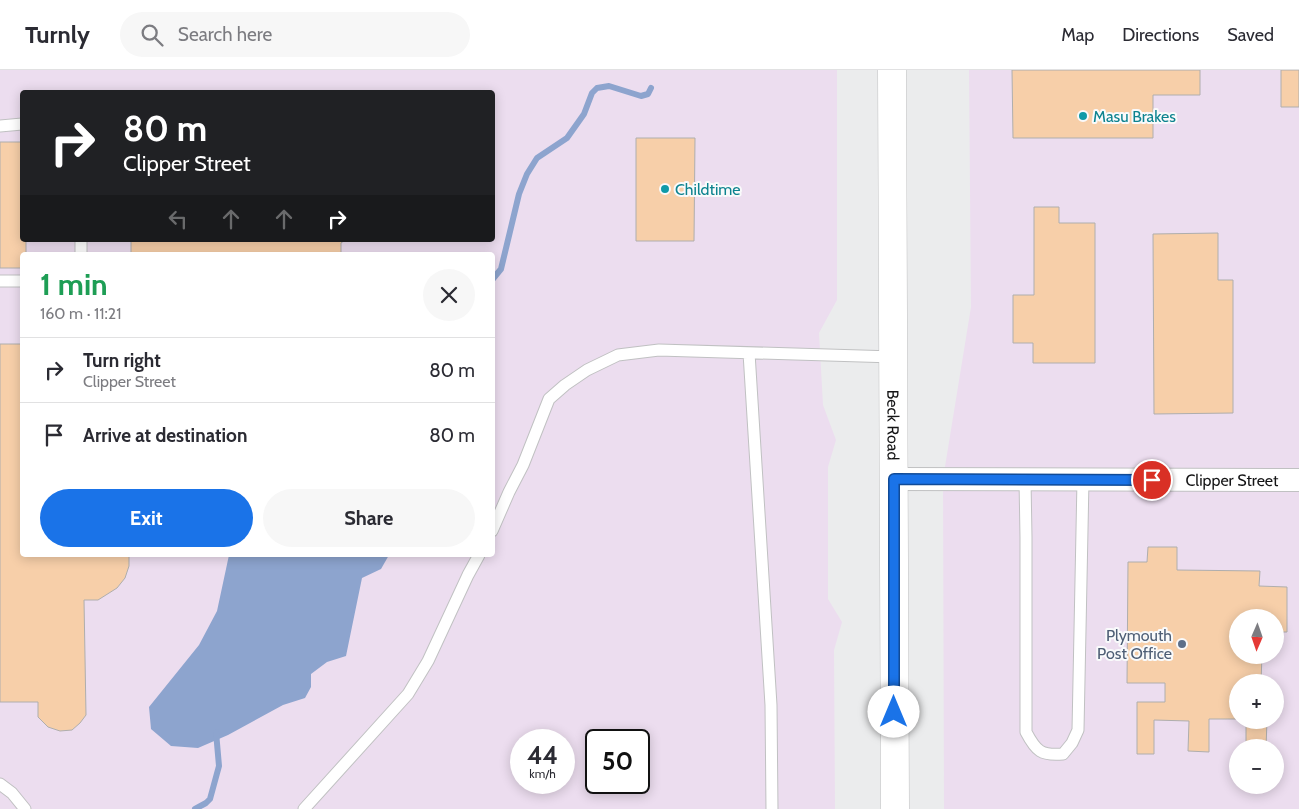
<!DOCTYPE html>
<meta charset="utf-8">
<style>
:root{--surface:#fff;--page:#f7f7f7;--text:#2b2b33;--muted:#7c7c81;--line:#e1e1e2;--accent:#1a73e8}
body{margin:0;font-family:Cabin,sans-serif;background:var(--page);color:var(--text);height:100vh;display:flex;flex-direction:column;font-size:19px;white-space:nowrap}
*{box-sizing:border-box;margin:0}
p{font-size:16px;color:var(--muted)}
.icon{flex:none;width:28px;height:28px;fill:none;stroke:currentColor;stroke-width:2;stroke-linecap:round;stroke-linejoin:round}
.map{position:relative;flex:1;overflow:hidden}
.drawer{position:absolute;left:20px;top:182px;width:475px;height:305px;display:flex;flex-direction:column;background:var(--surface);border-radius:5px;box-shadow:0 2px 12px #0003}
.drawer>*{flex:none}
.guide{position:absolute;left:20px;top:20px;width:475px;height:152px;border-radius:5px;box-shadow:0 2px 12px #0003;background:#202124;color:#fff;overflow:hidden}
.needle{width:32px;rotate:182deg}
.buttons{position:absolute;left:1229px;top:539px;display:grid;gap:10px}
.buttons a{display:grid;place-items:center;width:55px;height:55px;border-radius:50%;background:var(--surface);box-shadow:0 2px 12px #0003;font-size:25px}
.speed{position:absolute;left:510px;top:659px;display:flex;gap:10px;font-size:25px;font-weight:700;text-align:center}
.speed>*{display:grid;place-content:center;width:65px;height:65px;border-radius:50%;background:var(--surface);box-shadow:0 2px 12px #0003;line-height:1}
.speed small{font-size:12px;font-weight:400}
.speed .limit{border:2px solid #111;border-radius:8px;background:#fff;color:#111}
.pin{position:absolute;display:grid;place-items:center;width:42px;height:42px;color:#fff;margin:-21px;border:2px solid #fff;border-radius:50%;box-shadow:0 1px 5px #0007}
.me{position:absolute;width:55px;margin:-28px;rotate:0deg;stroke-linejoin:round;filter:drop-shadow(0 0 4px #0008)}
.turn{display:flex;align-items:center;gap:18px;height:105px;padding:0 20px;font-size:22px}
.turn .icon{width:65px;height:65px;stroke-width:2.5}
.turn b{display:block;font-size:35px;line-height:42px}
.lanes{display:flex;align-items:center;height:48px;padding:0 20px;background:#0003;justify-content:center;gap:25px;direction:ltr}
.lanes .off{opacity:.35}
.round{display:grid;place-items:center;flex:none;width:52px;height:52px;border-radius:26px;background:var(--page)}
.headline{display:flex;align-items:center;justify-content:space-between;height:85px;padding:0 20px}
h1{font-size:30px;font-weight:700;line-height:38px;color:#1e9e55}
.primary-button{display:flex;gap:10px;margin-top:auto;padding:10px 20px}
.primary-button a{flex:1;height:58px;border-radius:30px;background:var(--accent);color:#fff;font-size:20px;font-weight:700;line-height:58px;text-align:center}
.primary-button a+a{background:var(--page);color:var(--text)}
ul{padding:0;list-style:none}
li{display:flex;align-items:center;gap:15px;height:65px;padding:0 20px;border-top:1px solid var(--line)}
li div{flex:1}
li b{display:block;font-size:19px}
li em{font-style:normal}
header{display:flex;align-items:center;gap:30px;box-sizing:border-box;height:70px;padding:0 25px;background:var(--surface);border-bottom:1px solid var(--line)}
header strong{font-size:24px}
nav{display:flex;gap:28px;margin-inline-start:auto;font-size:18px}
.search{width:350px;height:45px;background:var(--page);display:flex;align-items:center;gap:12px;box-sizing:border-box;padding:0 18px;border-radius:28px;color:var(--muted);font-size:19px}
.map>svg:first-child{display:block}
.industrial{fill:#ecddef;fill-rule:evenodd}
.water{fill:#8da4ce}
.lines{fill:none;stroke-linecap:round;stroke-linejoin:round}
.stream{stroke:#8da4ce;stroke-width:6}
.building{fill:#f7cfa9;stroke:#afaead}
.lane-casing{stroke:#c0c1c2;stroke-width:13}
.street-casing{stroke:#c0c1c2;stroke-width:24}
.secondary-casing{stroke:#c0c1c2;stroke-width:29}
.lane{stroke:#fff;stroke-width:11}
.street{stroke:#fff;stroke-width:22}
.secondary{stroke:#fff;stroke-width:28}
.route-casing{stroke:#114b97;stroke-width:12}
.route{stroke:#1a73e8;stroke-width:9}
.culture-dot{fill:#0f9aa8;stroke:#f9fafb;stroke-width:2}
.service-dot{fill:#5c6f8a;stroke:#f9fafb;stroke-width:2}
.labels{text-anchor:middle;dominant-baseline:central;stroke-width:4;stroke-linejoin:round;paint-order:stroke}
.culture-label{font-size:16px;fill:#0d838f;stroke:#f9fafb;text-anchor:start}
.street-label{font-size:16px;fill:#141415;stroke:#f9fafb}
.service-label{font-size:16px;fill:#4e5e75;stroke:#f9fafb;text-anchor:end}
</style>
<header>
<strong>Turnly</strong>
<div class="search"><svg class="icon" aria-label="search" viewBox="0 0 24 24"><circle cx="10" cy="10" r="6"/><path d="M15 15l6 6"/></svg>Search here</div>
<nav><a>Map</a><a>Directions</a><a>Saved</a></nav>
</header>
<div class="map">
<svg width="1299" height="739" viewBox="0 0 1299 739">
<rect width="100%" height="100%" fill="#ebeced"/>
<!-- industrial -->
<path class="industrial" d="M0,0H837V230L819,263L823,335L836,370L828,397V529L842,552L834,580L835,739H0ZM22,22H492V170H22ZM22,185H492V485H22ZM521,670H564V712H521ZM596,670H639V712H596Z
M969,0H1299V739H944L943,409L971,237ZM1238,548H1275V585H1238ZM1238,612H1275V650H1238ZM1238,678H1275V715H1238Z"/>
<!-- water -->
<path class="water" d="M229,485H389L381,499L362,508L346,586L327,592L311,604V617L305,628L283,635L228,665L198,678L171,676L151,659L149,637L199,575L217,541Z"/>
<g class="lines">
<!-- stream -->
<path class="stream" d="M492,210L501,199L519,124L527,104L537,88L567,68L584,44L592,23L597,18L609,16L641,26L648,24L651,18
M195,739L206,733L210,729L219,696L216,662"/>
</g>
<!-- building -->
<path class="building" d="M1012,0H1200V25H1153V68H1013Z
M1281,0H1299V37H1281Z
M636,68H695L694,171H636Z
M0,72H22V170H26V185H22V198H0Z
M1034,137H1059V153H1095V293H1033V273H1013V225H1034Z
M1218,163V210H1233V343L1154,344L1153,164Z
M131,170H345L341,173V185H131Z
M0,274H22V485H129V496L125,508L117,518L98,530H84L86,645L80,653L72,660L60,661L48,657L38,647V632H0Z
M1148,477H1177V500L1260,501L1259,516L1287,517V562H1275V548H1238V585H1262L1261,612H1238V649H1209V682L1188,681L1189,651L1154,650V684H1137V632H1165V613H1127L1128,492H1147Z
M1246,650H1267L1266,678H1246Z"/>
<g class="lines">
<!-- lane casing -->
<g class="lane-casing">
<path id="lane" d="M0,56L22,54
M81,170V185
M0,211H22
M749,283L771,635L772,739
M1025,410L1026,467V662C1036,681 1041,686 1063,684L1072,673L1078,660L1083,410
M492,461L509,422L523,395L549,329L565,315L587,300L618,285L659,280L894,287
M0,714L12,723L25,739
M304,739L408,624L428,591L468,505L479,485"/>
</g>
<!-- street casing -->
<g class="street-casing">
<g id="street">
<path id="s1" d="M894,409L1299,410"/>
</g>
</g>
<!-- secondary casing -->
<g class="secondary-casing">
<g id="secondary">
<path id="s2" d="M892,0L895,739"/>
</g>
</g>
<!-- lane -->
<use href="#lane" class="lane"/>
<!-- street -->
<use href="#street" class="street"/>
<!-- secondary -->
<use href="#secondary" class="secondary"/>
</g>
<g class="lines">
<!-- route casing -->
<g class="route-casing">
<path id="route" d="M894,642V409L1152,410"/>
</g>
<!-- route -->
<use href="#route" class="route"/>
</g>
<!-- markers -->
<g class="culture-dot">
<circle cx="1083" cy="46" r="5"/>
<circle cx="665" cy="119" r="5"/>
</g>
<circle class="service-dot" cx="1182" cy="574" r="5"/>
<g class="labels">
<!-- culture labels -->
<g class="culture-label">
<text x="1093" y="46">Masu Brakes</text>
<text x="675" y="119">Childtime</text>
</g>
<!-- street labels -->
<g class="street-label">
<text stroke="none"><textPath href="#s2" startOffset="355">Beck Road</textPath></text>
<text stroke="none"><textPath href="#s1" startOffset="338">Clipper Street</textPath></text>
</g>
<!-- service labels -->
<g class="service-label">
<text x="1172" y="565">Plymouth<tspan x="1172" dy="18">Post Office</tspan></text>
</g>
</g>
</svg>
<div class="buttons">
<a><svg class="needle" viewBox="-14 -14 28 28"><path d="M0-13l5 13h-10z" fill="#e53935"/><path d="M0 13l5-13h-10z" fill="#7c7c81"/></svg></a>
<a>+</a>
<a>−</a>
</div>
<div class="speed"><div>44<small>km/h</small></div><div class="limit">50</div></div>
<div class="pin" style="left:1152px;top:410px;background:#d93025"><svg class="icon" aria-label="arrive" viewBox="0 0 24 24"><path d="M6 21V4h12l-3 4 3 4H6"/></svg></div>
<svg class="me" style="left:894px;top:642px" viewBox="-20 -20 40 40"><circle r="19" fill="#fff"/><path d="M0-13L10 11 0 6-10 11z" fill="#1a73e8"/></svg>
<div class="guide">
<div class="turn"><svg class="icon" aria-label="right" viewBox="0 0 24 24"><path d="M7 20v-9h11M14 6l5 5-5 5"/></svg><div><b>80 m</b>Clipper Street</div></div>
<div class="lanes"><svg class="icon off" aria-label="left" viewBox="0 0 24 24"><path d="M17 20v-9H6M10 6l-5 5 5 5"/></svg><svg class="icon off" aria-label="ahead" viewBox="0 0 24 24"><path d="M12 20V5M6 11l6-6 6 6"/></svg><svg class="icon off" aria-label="ahead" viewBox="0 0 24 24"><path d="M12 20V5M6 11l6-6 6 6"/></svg><svg class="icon" aria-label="right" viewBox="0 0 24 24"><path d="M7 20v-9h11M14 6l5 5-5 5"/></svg></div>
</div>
<section class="drawer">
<div class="headline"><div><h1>1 min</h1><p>160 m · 11:21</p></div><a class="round"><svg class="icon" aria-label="close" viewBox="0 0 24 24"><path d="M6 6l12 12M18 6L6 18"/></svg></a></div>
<ul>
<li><svg class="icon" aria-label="right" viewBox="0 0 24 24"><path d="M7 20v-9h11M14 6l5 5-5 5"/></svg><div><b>Turn right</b><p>Clipper Street</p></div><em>80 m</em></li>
<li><svg class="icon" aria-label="arrive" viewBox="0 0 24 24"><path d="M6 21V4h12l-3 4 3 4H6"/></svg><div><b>Arrive at destination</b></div><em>80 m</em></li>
</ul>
<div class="primary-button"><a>Exit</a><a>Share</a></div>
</section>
</div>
